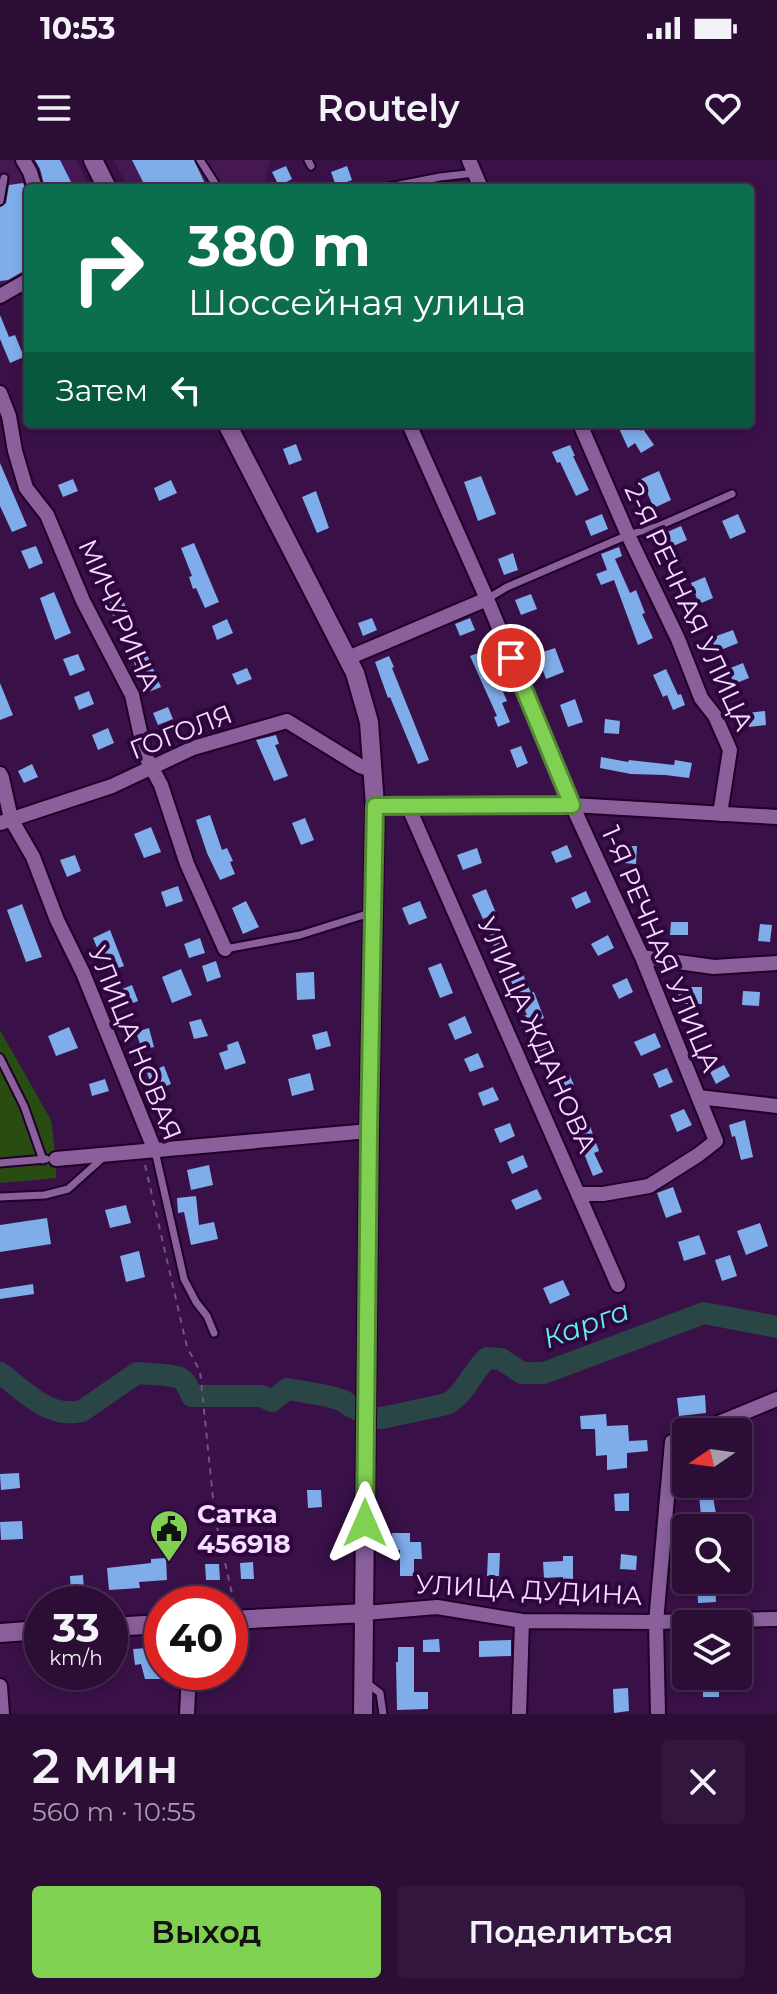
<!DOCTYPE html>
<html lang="ru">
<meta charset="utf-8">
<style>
:root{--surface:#2b0d36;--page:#33163e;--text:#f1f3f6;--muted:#a69cad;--line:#472d51;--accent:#80d051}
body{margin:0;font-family:Montserrat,sans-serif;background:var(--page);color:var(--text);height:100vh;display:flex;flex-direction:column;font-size:30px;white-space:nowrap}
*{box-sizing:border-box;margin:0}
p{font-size:26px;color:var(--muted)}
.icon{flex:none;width:44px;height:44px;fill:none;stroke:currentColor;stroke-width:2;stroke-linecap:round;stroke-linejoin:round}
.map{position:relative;height:1554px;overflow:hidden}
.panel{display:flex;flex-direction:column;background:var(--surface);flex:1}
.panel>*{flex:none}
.guide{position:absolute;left:24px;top:24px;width:730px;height:244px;border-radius:8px;box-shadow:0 4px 12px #0003,0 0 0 2px var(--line);background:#0b6e4f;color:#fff;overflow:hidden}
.needle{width:52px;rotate:257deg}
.controls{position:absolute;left:672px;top:1258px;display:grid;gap:16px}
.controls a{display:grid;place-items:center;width:80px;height:80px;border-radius:8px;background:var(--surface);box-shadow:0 4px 12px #0003,0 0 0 2px var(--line);font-size:40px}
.speed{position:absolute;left:24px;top:1426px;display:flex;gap:16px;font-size:40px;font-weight:700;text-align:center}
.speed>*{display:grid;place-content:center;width:104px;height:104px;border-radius:50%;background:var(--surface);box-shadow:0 4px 12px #0003,0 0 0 2px var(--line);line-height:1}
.speed small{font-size:20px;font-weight:400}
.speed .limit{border:12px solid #d22;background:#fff;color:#111}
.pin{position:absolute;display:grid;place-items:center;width:68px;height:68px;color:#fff;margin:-34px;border:4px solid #fff;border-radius:50%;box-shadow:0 2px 8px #0007}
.me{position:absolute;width:88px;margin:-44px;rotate:0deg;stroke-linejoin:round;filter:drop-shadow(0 0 6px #0008)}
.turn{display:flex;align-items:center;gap:28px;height:168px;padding:0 32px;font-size:36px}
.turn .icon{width:104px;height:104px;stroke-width:2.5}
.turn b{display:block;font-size:56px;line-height:68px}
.then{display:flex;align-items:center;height:76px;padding:0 32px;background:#0003;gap:16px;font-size:30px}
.round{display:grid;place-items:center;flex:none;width:84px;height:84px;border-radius:8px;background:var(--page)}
.overview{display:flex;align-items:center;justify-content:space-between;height:136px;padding:0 32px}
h1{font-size:48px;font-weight:600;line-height:60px}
.action{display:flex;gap:16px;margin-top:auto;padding:16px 32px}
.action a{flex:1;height:92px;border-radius:8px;background:var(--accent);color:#111;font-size:32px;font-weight:600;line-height:92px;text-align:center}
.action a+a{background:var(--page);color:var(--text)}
.status{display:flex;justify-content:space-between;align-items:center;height:56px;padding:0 40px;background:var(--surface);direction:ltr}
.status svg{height:22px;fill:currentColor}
header{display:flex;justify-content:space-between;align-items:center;height:104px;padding:0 32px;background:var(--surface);font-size:36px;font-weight:600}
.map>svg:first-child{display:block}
.built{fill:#451854}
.green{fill:#294d11}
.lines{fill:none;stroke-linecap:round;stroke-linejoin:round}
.river{stroke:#294545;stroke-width:22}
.building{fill:#7fadea}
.service-casing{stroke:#1d0127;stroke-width:11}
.minor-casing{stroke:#1d0127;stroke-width:18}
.tertiary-casing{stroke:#1d0127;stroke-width:22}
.path{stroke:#745282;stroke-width:2;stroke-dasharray:6 6;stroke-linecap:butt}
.service{stroke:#8a5f9b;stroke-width:7}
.minor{stroke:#8a5f9b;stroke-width:14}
.tertiary{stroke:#8a5f9b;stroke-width:18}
.route-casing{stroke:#538735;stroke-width:20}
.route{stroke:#80d051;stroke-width:14}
.labels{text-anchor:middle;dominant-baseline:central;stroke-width:8;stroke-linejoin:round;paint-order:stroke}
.street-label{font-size:26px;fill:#f4ddfe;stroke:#2f053d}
.poi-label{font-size:26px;font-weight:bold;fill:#f4ddfe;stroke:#2f053d;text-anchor:start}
.water-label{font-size:28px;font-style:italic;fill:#64eeef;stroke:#2f053d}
</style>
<div class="status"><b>10:53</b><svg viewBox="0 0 49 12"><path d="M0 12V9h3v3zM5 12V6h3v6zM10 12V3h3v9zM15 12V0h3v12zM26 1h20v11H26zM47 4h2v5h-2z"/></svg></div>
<header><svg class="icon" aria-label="menu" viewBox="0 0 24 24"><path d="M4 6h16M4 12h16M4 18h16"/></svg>Routely<svg class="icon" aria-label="heart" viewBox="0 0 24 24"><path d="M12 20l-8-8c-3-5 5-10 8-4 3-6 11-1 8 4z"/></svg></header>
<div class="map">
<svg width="777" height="1554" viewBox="0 0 777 1554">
<rect width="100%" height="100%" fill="#391148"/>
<!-- built -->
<path class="built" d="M0,0H76L90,28H28V130L0,142Z
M114,0H271L262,28H128Z"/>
<!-- green -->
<path class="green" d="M0,870L51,960L56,999V1018L0,1023Z"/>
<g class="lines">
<!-- river -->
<path class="river" d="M0,1213C25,1231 48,1259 82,1251L137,1213C148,1214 171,1214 180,1218C186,1221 189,1230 192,1236H261L272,1241L287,1229L328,1236L344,1241L350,1246L376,1258H382L447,1244C465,1234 472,1212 487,1198L501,1199L522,1213H544L704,1153L777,1167"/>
</g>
<!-- building -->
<path class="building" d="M35,0H60L74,28H45L40,9Z
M132,0H194L207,28H146Z
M286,6L292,19L279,26L272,12Z
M347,6L352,20L336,26L331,12Z
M23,23L28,35V67L22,112L8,120L0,121V47L6,43L9,25Z
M0,155L9,177L15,175L24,197L10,203L0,179Z
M617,264H637L641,271L643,269L654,285L641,293L635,283L628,288Z
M296,284L302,300L289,305L283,289Z
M570,285L575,296H573L589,330L576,336L560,302L557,303L552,292Z
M0,303L27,366L12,372L0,346Z
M659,311L671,340L654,348L641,319Z
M481,316L496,354L478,361L464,322Z
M73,319L78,331L63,337L58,325Z
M171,320L177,333L159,341L154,328Z
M316,331L329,368L317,373L302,337Z
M602,354L608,369L591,376L585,361Z
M738,354L746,372L730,379L722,361Z
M681,366L687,380L671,387L665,373Z
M194,383L219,442L205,448L196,428L193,429L189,417L192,416L181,388Z
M36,386L43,403L29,409L21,391Z
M619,387L622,396L615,399L630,433L636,430L645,453L642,454L653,478L638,485L614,420L601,425L596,414L607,410L601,394Z
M102,393L108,407L94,413L88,399Z
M513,393L518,410L504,415L498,399Z
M705,417L713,438L699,444L691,423Z
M54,432L71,473L55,480L40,438Z
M120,433L127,450L113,456L106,439Z
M531,434L537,449L521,455L515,440Z
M372,458L377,470L363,476L358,463Z
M470,458L475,470L460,476L455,464Z
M227,459L233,473L217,480L212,466Z
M733,470L738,483L716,492L711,478Z
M141,481L161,527L146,533L128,487Z
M555,488L564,512L546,519L537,494Z
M486,490L490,501L487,503L498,529L501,527L507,541L502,543L510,562L498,567L494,557L497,556L470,496Z
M78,494L85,510L70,516L63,499Z
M389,496L394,507L392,508L429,600L418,604L390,537L388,538L375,502Z
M743,503L749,518L734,524L728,509Z
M247,508L252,519L237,525L232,514Z
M666,509L678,535L681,534L685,545L673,550L667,535L663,537L653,515Z
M0,523L13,555L0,560Z
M89,531L94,544L79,550L74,537Z
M575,539L583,562L568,567L560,545Z
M168,547L173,559L158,565L153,553Z
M765,551L766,565L749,567L748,553Z
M605,559L620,561L619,574L604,573Z
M108,568L114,583L98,590L92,575Z
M276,575L279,584L275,585L288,616L274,621L256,580Z
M521,586L528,603L517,608L510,590Z
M601,597L628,602L629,600L674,605L675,600L692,603L689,618L665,615L631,614L600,608Z
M32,604L38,617L24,623L18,611Z
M210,655L222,690L227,688L233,701L230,702L235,714L220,720L207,693L196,660Z
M305,658L314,680L301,685L292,663Z
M151,667L161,692L144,698L134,674Z
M567,685L572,697L556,703L551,692Z
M625,686H637L636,704L624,703Z
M477,688L482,703L463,710L457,695Z
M75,695L81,711L67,717L60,700Z
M178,726L183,741L166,747L161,732Z
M486,729L496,753L483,759L472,735Z
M586,731L591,742L576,749L571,738Z
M246,741L259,767L243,774L232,748Z
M420,741L427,758L409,765L402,748Z
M22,744L42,797L26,802L7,750Z
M671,762H688V775H670Z
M760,764L772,765L770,782L758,781Z
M110,770L124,806L107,812L93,778Z
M503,770L510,788L496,793L490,775Z
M608,775L614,788L598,796L591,784Z
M200,778L205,793L189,798L184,784Z
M216,801L221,817L207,822L202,806Z
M441,803L453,833L440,838L428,808Z
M181,809L192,835L172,843L162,817Z
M314,812L315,839L297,840L296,813Z
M522,812L531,833L534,832L544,858L529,864L525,855H527L509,817Z
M627,818L633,832L619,839L612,825Z
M132,825L138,841L123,847L117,831Z
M679,827H702V844H678Z
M743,831L760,832L759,846L742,845Z
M465,856L472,873L455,880L448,864Z
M201,859L208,876L194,879L189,862Z
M69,867L78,888L56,896L48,876Z
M149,868L154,887L142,890L136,872Z
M327,871L331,886L316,890L312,875Z
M655,873L661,887L641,896L634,882Z
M238,881L246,903L225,910L219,893L228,890L227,885Z
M554,881L559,893L543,901L537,888Z
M478,893L484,907L470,912L464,899Z
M724,905L730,916L716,924L710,912Z
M164,906L171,924L154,931L147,913Z
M667,908L673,922L659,928L653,914Z
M310,913L314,930L292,936L288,919Z
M569,914L574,925L558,932L553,921Z
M105,919L109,931L92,936L89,924Z
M493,927L499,940L483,946L478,933Z
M684,949L692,965L677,972L670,955Z
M586,955L599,991L594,993L603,1012L593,1016L585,996L582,997L569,961Z
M745,960L753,997L741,1000L735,976L732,977L729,965Z
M510,963L515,976L500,983L494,969Z
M523,995L528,1007L512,1014L507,1002Z
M209,1005L213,1025L191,1030L187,1010Z
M673,1027L682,1052L666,1058L657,1033Z
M537,1029L542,1039L516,1050L511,1040Z
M196,1036L199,1065L214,1062L218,1079L191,1085L184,1052L178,1053L177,1038Z
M126,1045L131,1063L110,1068L105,1050Z
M47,1058L51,1084L0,1092V1065Z
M760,1063L768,1086L746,1095L737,1071Z
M699,1075L706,1094L684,1101L678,1082Z
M139,1091L145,1117L126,1122L120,1096Z
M730,1095L737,1116L722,1121L715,1100Z
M563,1120L570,1135L550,1144L543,1128Z
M33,1124L34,1134L0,1139V1129Z
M705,1235L706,1253L679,1256L677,1238Z
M606,1254L607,1266L628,1265L629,1281L647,1280L648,1291L627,1293V1308L607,1310V1295L596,1296L595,1269H581L580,1256Z
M19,1313L20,1328L1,1330L0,1314Z
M698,1324H722L723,1336L713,1337L716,1354L701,1356Z
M307,1330H321L322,1347L308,1348Z
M629,1333V1351H615L614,1334Z
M22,1361L23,1379L1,1380L0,1362Z
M392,1373H410V1382H421L422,1399H414V1416H400V1390H393Z
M488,1393H500L499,1416H487Z
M621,1394L637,1396L636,1410L620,1409Z
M563,1396H573V1420L563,1421V1417L544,1418L543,1402L563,1401Z
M166,1398L167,1420L139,1422L140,1428L109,1430L107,1408L151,1403V1399Z
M253,1402L254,1419H241L240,1403Z
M205,1404H219L220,1420H206Z
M83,1415L84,1431L71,1432L70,1416Z
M697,1420H715L716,1442L698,1443Z
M439,1479L440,1492H423V1480Z
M511,1480V1496L479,1497V1481Z
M162,1487V1519H145L141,1504L135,1505L133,1489Z
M398,1487H414V1532H428V1549L397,1550L396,1502H398Z
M703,1523H719V1537H703Z
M628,1528L629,1551L614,1553L613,1529Z"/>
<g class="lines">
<!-- service casing -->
<g class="service-casing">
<path id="service" d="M200,0L218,28
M308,0L311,6
M384,28L440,17L475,13
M0,41L4,18
M487,439L507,427L628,375L659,366L732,334
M225,789L300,775L370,753
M0,898L24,946L43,1000
M155,991L184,1119L196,1142L207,1156L214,1173
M0,1003L46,999
M0,1037L45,1035L68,1029L105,996
M367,1523L380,1533L383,1554"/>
</g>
<!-- minor casing -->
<g class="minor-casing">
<path id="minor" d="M23,0L30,12L35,28
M469,0L481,28
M0,136L28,120
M0,233L9,256L15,291L26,328L47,355L83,441L132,535L145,595L161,625L187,704L225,789
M409,264L487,439L572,645L642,797L716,981L698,995L649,1026L603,1034H578
M580,264L628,375L678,479L701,538L715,556L730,590L720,654
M348,498L487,439
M0,614L2,618L11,659L33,697L57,760L83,813L155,991
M375,646L572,645L777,657
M408,646L618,1125
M0,663L112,626L193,588L287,561L360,606L372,610
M642,797L714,807L777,803
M698,937L777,946
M56,999L369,971
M697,1272L777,1239
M365,1453L437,1447L522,1461L656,1462L777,1459
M0,1526L2,1554
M187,1554L189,1512
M519,1554L522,1461
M658,1554L656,1462L672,1282L686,1276"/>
</g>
<!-- tertiary casing -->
<g class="tertiary-casing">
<path id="tertiary" d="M93,0L107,28
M227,264L355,513L369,562L375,646L369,971L363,1554
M230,1460L365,1453
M110,1467L162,1464
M0,1473L42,1470"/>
</g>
<!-- path -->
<path class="path" d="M145,1005L187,1187L200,1211L215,1358L234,1443"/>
<!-- service -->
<use href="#service" class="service"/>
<!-- minor -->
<use href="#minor" class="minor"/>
<!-- tertiary -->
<use href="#tertiary" class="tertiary"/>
</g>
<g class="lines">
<!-- route casing -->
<g class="route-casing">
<path id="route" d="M365,1363L369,971L375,646L572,645L511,498"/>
</g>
<!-- route -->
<use href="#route" class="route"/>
</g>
<!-- icons -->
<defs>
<g id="civic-pin" transform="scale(2)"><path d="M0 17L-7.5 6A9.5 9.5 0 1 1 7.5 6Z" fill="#80d051" stroke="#2f053d"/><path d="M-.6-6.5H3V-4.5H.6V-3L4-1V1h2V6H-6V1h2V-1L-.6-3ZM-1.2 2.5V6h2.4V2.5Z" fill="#111"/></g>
</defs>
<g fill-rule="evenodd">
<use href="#civic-pin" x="169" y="1369"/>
</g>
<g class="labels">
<!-- street labels -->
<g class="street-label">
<text transform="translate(689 447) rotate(65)">2-Я РЕЧНАЯ УЛИЦА</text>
<text transform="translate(119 455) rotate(66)">МИЧУРИНА</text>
<text transform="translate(181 572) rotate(-21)">ГОГОЛЯ</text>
<text transform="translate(661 789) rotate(67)">1-Я РЕЧНАЯ УЛИЦА</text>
<text transform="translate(537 875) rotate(66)">УЛИЦА ЖДАНОВА</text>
<text transform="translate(135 883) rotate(68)">УЛИЦА НОВАЯ</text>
<text transform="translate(529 1430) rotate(3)">УЛИЦА ДУДИНА</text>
</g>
<!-- poi labels -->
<g class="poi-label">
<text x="197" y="1354">Сатка<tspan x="197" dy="30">456918</tspan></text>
</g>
<!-- water labels -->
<g class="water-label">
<text transform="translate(586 1164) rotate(-20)">Карга</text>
</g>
</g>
</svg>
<div class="controls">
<a><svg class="needle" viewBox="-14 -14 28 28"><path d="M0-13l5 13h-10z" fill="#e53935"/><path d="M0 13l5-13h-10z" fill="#a69cad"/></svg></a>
<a><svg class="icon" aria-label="search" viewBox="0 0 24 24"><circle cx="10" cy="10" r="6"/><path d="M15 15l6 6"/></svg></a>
<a><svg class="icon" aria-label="layers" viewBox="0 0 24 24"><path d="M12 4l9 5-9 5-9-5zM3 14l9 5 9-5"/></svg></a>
</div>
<div class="speed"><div>33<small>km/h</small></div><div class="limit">40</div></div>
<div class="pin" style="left:511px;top:498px;background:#d93025"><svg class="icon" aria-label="arrive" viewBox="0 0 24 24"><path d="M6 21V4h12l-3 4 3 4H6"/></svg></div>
<svg class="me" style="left:365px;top:1363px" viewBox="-20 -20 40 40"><path d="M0-17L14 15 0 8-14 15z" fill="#80d051" stroke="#fff" stroke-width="4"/></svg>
<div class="guide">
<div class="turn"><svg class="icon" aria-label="right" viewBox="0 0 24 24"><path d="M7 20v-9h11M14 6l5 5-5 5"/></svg><div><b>380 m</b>Шоссейная улица</div></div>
<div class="then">Затем<svg class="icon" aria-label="left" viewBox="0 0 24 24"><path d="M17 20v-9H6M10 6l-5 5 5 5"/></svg></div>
</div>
</div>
<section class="panel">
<div class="overview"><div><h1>2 мин</h1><p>560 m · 10:55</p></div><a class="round"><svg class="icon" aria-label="close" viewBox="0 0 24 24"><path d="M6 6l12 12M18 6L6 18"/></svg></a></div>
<div class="action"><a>Выход</a><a>Поделиться</a></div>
</section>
